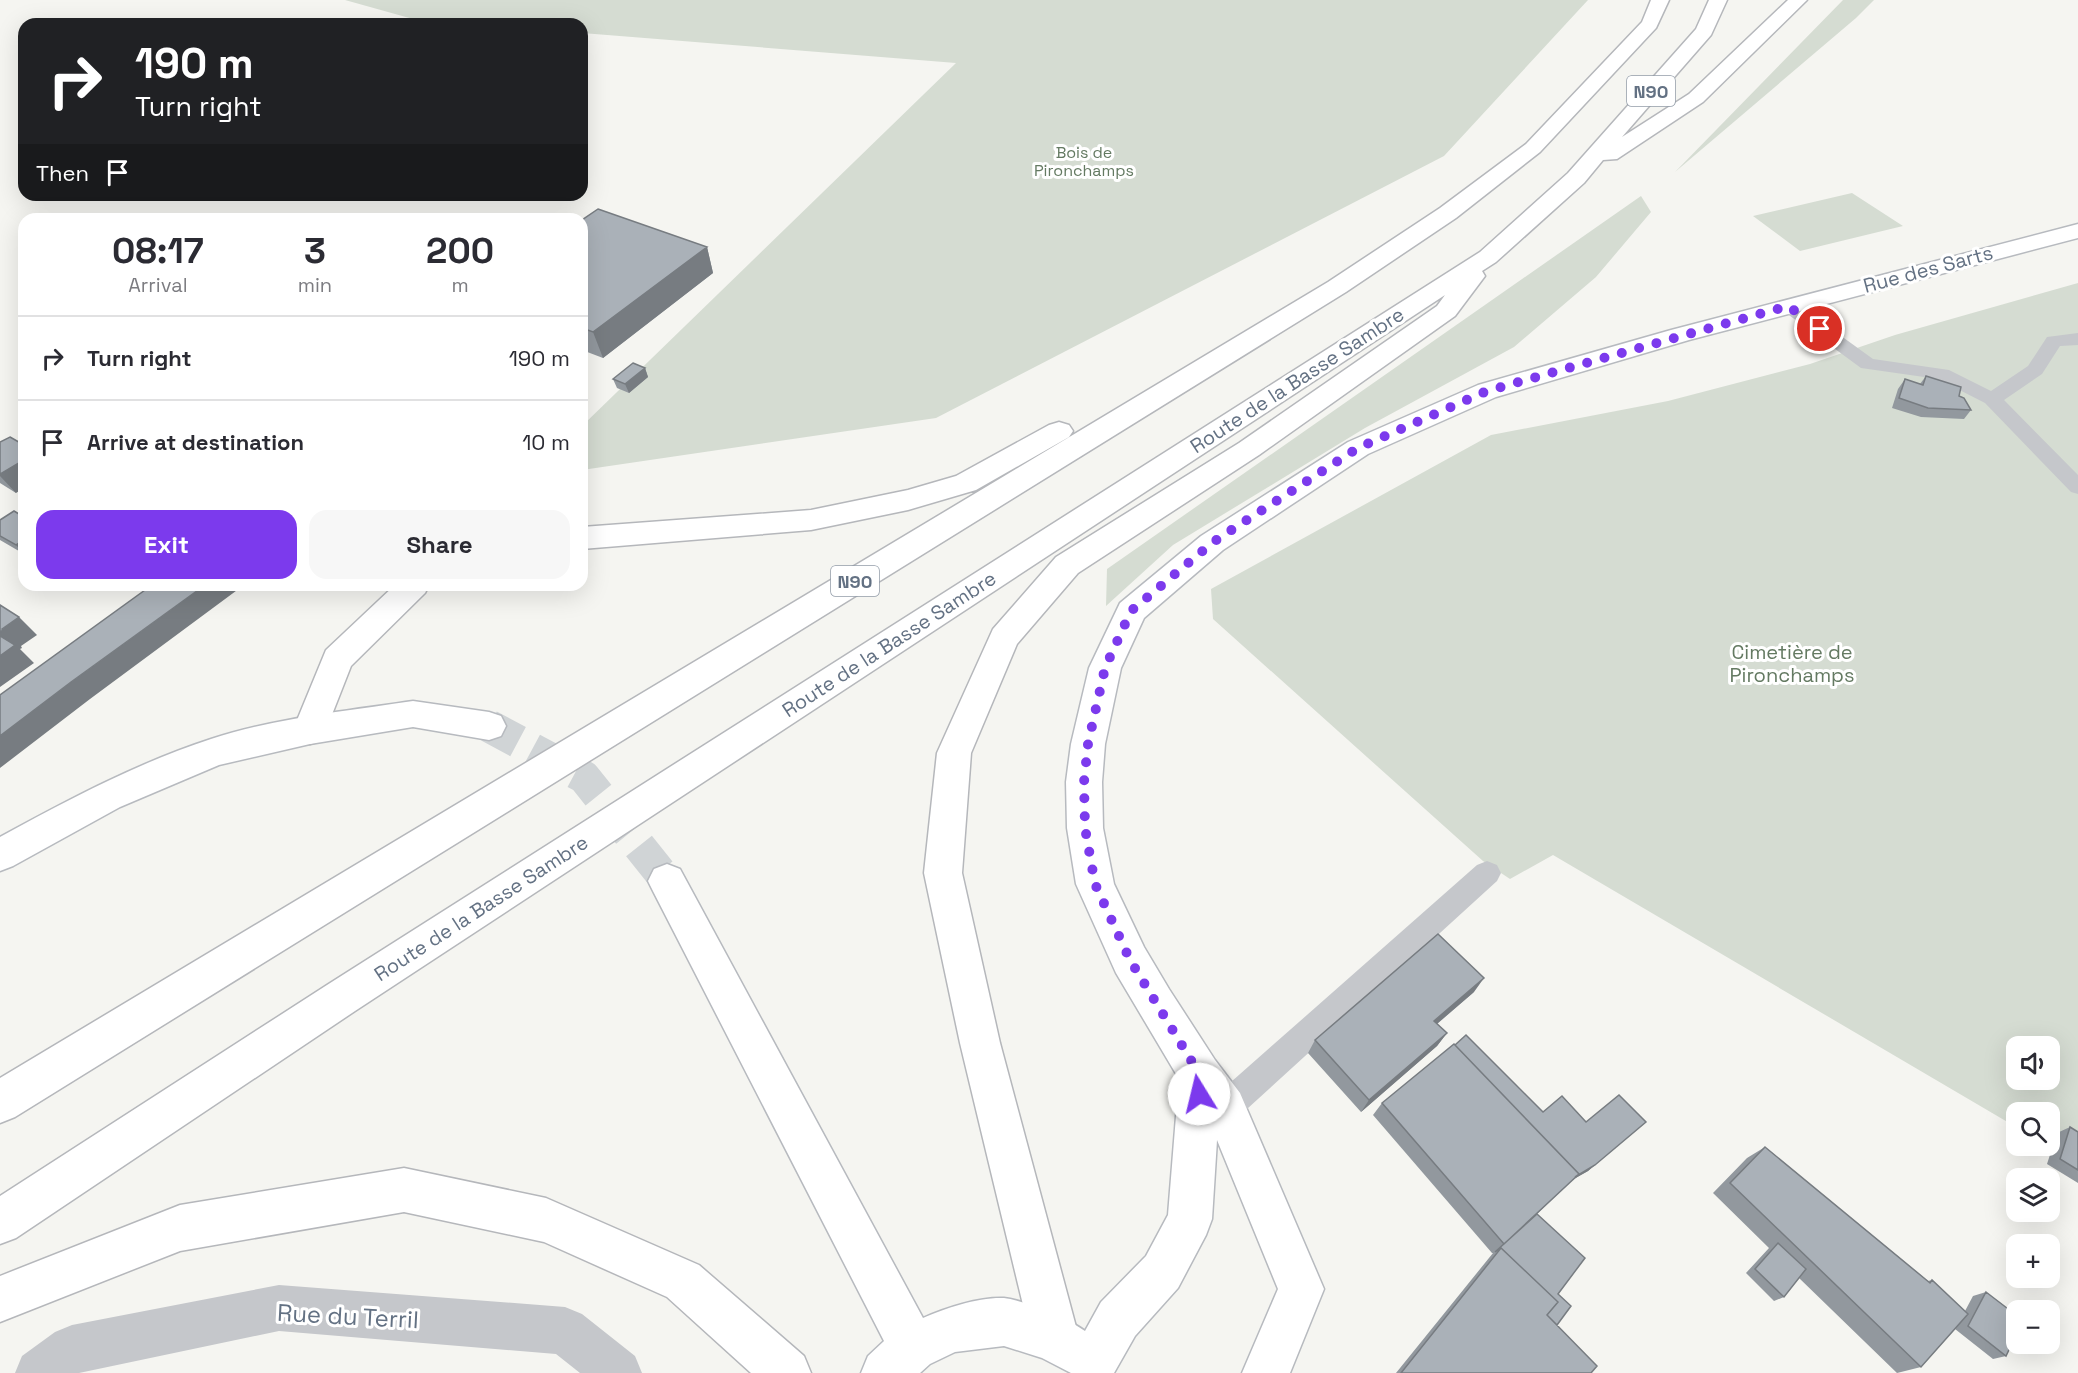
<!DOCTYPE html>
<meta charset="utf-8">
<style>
:root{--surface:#fff;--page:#f7f7f7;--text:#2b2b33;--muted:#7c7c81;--line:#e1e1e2;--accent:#7c3aed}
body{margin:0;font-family:"Space Grotesk",sans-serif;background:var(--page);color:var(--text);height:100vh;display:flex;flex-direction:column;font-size:22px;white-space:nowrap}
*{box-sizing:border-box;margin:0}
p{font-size:20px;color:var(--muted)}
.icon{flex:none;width:33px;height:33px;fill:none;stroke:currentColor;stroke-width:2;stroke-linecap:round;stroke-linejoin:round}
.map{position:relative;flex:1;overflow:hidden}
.side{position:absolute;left:18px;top:213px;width:570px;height:378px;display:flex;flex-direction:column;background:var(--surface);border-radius:18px;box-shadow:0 6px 24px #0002}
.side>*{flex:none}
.hud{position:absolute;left:18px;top:18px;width:570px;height:183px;border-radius:18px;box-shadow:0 6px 24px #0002;background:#202124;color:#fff;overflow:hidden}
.tools{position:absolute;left:2006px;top:1036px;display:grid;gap:12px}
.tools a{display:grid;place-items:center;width:54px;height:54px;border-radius:12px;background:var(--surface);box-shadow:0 6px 24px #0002;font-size:30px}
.pin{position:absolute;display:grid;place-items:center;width:51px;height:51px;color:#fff;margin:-26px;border:3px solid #fff;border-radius:50%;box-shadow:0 2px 6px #0007}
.me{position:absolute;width:66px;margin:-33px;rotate:351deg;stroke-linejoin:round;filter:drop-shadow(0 0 4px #0008)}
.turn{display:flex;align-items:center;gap:21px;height:126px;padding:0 18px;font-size:27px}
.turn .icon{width:78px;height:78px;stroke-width:2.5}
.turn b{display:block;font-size:42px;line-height:51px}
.then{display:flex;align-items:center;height:57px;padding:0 18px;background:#0003;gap:12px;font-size:22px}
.eta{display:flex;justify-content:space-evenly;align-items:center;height:102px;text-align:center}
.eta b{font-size:36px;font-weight:800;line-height:42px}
.cta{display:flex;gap:12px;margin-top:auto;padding:12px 18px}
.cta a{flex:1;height:69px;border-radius:18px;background:var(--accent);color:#fff;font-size:24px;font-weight:800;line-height:69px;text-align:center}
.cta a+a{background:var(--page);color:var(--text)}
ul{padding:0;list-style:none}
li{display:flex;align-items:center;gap:18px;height:84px;padding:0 18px;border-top:2px solid var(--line)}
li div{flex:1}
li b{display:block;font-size:22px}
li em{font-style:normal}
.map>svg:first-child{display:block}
.green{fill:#d5dcd2;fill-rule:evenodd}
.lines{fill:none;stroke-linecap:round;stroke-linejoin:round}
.secondary-tunnel{stroke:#d0d4d6;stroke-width:33;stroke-dasharray:33 16;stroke-linecap:butt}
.secondary-casing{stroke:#b7babf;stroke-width:3}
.highway-casing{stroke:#b5b7bb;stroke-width:3}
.lane{fill:#c5c7cb;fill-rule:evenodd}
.street{fill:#c5c7cb;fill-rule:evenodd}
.secondary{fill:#fff;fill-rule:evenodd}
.highway{fill:#fff;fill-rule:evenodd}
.wall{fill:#92989e}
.shaded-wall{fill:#777c81}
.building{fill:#aab1b8;stroke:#777c81;stroke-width:1.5}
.route{stroke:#7c3aed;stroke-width:10;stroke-dasharray:0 18}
.labels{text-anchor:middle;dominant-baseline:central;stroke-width:6;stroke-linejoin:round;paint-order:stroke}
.far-park-label{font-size:16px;fill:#647a62;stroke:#fff}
.shield{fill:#fff;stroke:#929ca8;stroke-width:1.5}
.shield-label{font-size:18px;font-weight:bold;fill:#637183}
.street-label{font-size:20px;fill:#637183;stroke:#fff}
.park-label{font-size:20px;fill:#647a62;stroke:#fff}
.near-street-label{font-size:24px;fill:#637183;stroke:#fff}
</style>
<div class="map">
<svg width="2078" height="1373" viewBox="0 0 2078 1373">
<rect width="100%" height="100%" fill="#f5f5f1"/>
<!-- green -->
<path class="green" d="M345,0H1588L1444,156L936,418L582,470V426L956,63L582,33V24H472L413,19Z
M1843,0H1874L1856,18L1675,172Z
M1852,193L1903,226L1800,251L1753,216Z
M1641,196L1651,212L1596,277L1514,347L1365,428L1173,545L1106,606L1107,569Z
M2078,283V1163L2048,1146L2049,1113H2016V1127L1553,855L1510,879L1483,861L1213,619L1211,589L1491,435L1668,401L1810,364L1895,335ZM2016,1047H2049V1080H2016Z"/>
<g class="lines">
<!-- secondary-tunnel -->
<path class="secondary-tunnel" d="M489,726L584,777L667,881"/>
<!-- secondary casing -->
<g class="secondary-casing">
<path id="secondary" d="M2078,224V238L1689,340L1496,397L1368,454L1223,550L1144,618L1121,668L1105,744L1102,782L1103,828L1114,884L1144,947L1169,989L1215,1060L1240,1093L1324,1289L1290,1373H1242L1278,1289L1217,1140L1212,1219L1206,1235L1178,1288L1135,1336L1114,1373H1071L1042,1358L1004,1346L955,1352L930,1364L920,1373H861L868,1356L884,1341L654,893L648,881L654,869L667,864L680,869L923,1318C945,1308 979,1297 1004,1298C1023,1300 1069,1319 1085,1331L1101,1302L1146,1256L1168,1215L1179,1079L1116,973L1076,884L1067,828L1066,782L1071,744L1089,668L1120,603L1201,536L1348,442L1478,385L1671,330Z
M413,701L489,712L501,716L506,726L501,736L489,740L413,727L310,744L219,765L120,807L13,866L0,871V837C68,800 137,763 211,739C275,718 347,711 413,701Z"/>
</g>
<!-- highway casing -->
<g class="highway-casing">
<path id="highway" d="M1651,0H1669L1656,28L1540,152L1456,218L1346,292L15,1117L0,1123V1078L1328,282L1440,208L1526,144L1642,22Z
M1709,0H1727L1711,35L1622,137L1689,94L1788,0H1807L1703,102L1617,159L1603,160L1584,183L1496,262L1482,271L1485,276L1455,316L1259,455L1078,573L1017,644L971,753L962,873L1000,1043L1079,1338L1072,1355L1055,1362L1038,1355L1031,1338L960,1043L924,873L937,753L993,629L1056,557L1239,443L1437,306L1445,295L355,1011L16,1238L0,1244V1196L327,985L1480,252L1568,173L1696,29Z
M1059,422L1069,425L1073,431L1069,437L976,490L908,510L811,530L582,549V527L811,510L908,490L956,476L1049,425Z
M395,585H429L425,593L351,666L322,740L310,744L298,740L293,730L326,650Z
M404,1168L546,1198L699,1265L804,1356L811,1373H751L667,1297L544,1242L404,1212L180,1251L0,1322V1276L180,1205Z"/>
</g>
<!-- lane -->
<path class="lane" d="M1788,301L1794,302L1873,359L1949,370L1991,391L2028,366L2047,337L2078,333V345L2060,346L2042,374L2004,400L2078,475V494L2071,492L1985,403L1938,379L1861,368L1782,310L1779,306L1782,302Z
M1487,861L1497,865L1501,873L1497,881L1236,1119L1225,1123L1214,1119L1210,1108L1214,1097L1477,865Z"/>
<!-- street -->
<path class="street" d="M279,1285L565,1307L582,1314L635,1356L642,1373H580L556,1354L279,1331L79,1373H15L22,1356L55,1332L72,1325Z"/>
<!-- secondary -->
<use href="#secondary" class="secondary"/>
<!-- highway -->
<use href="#highway" class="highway"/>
</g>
<!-- wall -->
<path class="wall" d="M582,220L707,247L713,273L603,358L582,350Z
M645,368L648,377L629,393L617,388L613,379Z
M1926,376L1959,396L1971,410L1964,419L1921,417L1892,408L1898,389L1905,379L1920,384Z
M0,442L21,443L16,493L0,483Z
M24,517V554L0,540V520Z
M1474,992L1437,1024L1447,1033L1437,1046L1361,1112L1308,1053L1315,1040Z
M1382,1103L1595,1165L1588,1171L1572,1180L1537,1214L1558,1294L1557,1325L1591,1373H1396L1493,1253H1492L1373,1115Z
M2070,1127L2078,1132V1183L2047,1164L2057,1133Z
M1765,1147L1928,1281L1932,1280L1965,1311L1973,1296L1986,1292L2006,1356L1993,1359L1955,1329L1921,1367L1897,1373L1799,1278L1784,1297L1774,1301L1746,1273L1769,1248L1713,1193L1747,1158Z"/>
<!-- shaded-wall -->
<path class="shaded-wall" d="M707,247L713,273L603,358L593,332Z
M645,368L648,377L629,393L625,384Z
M24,460V488L16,493L0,476V474Z
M24,540V554L16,545Z
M205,585H244L90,699L0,768V736L71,682Z
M19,617L37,635L21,646L22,648L20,649L34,663L0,687V632L2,629Z
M1484,978L1474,992L1425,1034L1434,1021Z
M1447,1033L1437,1046L1361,1112L1369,1100Z
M1595,1165L1588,1171L1565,1184L1572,1179Z"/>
<!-- building -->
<path class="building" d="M598,209L707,247L593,332L582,328V220Z
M633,363L645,368L625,384L613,379Z
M1926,376L1961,387L1959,396L1964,398L1971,410L1928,408L1899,398L1905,379L1923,385Z
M10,437L24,445V460L0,474V442Z
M14,511L24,517V540L16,545L0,536V520Z
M152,585H205L71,682L0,736V695Z
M0,605L19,617L2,629L3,630L0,632Z
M0,636L15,645L0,656Z
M1438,934L1484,978L1434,1021L1447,1033L1369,1100L1315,1040Z
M1466,1035L1543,1112L1562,1096L1586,1122L1619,1095L1646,1122L1595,1165L1575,1177L1579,1174L1455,1045Z
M1454,1044L1579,1174L1504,1244L1382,1103Z
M2070,1127L2078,1132V1170L2060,1159Z
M1765,1147L1930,1283L1932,1280L1968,1314L1921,1367L1730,1183Z
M1537,1214L1585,1258L1558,1294L1571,1306L1557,1325L1547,1315L1558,1302L1501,1248L1495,1252Z
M1778,1243L1806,1269L1784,1297L1755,1269Z
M1501,1248L1558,1302L1547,1315L1597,1366L1591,1373H1401Z
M1986,1292L2016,1315V1335L2006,1356L1968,1326Z"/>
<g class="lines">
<!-- route -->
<path class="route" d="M1199,1094L1200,1075L1130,960L1095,884L1085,828L1084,782L1088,744L1105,668L1131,611L1212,543L1230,531L1358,448L1487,391L1788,306L1820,329"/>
</g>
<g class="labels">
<!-- far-park labels -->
<g class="far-park-label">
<text x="1084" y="152">Bois de<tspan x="1084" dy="18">Pironchamps</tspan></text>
</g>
<!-- shield labels -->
<g class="shield">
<rect x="1627" y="76" width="48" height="30" rx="4.5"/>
<rect x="831" y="566" width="48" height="30" rx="4.5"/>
</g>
<g class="shield-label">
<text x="1651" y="91">N90</text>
<text x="855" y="581">N90</text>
</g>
<!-- street labels -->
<g class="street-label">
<text transform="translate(1928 269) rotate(-15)">Rue des Sarts</text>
<text transform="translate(1297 380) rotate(-33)">Route de la Basse Sambre</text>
<text transform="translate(889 644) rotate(-33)">Route de la Basse Sambre</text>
<text transform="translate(481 908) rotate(-33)">Route de la Basse Sambre</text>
</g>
<!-- park labels -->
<g class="park-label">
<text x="1792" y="652">Cimetière de<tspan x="1792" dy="23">Pironchamps</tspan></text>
</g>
<!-- near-street labels -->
<g class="near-street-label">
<text transform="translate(348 1316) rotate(3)">Rue du Terril</text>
</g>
</g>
</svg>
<div class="tools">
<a><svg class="icon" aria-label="sound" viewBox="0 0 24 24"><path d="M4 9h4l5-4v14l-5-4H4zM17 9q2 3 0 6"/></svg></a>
<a><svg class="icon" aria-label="search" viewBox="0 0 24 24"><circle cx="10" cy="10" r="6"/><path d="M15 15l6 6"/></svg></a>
<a><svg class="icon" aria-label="layers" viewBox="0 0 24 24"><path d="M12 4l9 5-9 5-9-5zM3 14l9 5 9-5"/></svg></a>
<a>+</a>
<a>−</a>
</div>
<div class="pin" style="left:1820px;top:329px;background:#d93025"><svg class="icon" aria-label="arrive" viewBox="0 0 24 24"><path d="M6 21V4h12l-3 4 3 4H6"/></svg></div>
<svg class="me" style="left:1199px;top:1094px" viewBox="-20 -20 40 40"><circle r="19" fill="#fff"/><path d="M0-13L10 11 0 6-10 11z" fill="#7c3aed"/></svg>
<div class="hud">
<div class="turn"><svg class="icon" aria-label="right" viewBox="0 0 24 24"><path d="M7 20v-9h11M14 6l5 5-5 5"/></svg><div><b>190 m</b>Turn right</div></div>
<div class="then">Then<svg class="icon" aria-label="arrive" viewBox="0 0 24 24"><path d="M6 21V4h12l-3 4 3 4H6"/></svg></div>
</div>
<section class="side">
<div class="eta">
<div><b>08:17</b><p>Arrival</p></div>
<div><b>3</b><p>min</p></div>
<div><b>200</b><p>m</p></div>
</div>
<ul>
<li><svg class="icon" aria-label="right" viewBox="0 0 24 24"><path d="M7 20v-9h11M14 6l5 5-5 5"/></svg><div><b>Turn right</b></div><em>190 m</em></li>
<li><svg class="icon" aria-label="arrive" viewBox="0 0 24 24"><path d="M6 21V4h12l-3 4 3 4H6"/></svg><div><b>Arrive at destination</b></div><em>10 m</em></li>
</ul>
<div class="cta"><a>Exit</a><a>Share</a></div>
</section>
</div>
